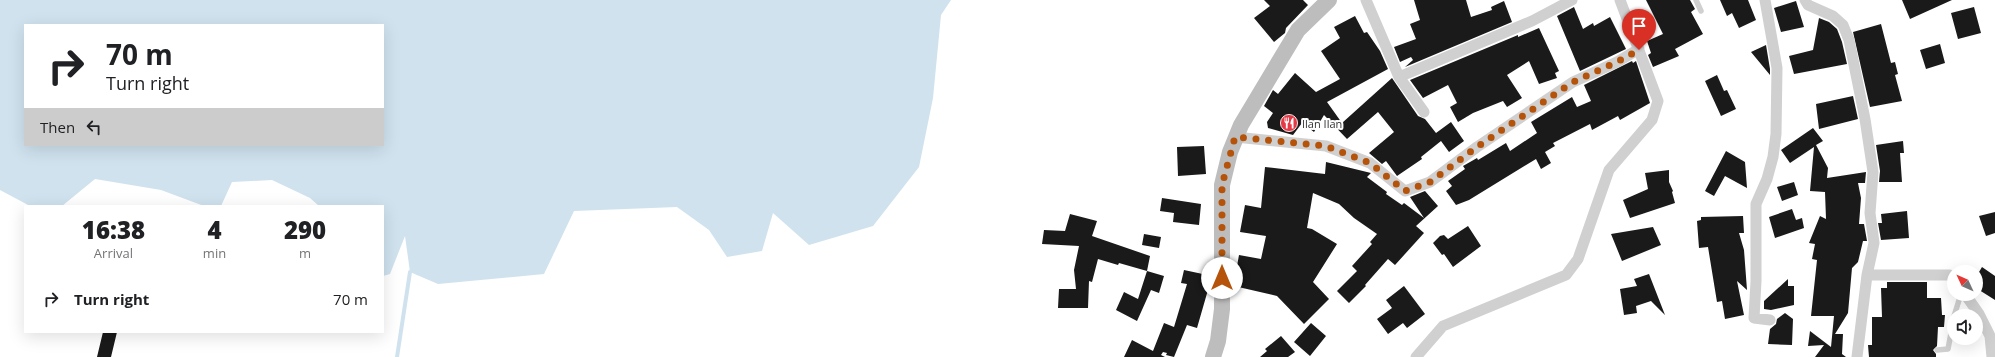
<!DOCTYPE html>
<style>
:root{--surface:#fff;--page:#f2f2f2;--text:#202124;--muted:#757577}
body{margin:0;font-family:"Open Sans",sans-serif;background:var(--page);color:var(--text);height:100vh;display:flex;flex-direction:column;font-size:15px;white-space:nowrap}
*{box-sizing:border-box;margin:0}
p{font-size:13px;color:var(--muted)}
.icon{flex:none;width:22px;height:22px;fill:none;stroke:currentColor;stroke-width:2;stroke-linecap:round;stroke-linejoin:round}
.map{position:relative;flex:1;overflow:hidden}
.panel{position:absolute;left:24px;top:205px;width:360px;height:128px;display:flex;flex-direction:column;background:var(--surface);border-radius:0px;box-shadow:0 4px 16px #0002}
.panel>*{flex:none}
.banner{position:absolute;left:24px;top:24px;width:360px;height:122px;border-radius:0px;box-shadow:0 4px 16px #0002;background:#fff;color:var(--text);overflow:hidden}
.needle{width:26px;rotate:314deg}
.tools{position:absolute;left:1947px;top:265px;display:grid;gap:8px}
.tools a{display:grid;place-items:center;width:36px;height:36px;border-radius:50%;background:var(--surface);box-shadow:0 4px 16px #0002;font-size:20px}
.pin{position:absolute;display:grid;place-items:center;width:34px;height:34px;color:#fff;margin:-41px -17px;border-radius:50% 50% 50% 0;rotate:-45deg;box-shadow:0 0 4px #0007}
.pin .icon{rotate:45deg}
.me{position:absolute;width:44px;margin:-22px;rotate:0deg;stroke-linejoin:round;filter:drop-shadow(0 0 3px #0008)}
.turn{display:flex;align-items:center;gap:14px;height:84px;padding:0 16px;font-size:18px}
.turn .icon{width:52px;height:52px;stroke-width:2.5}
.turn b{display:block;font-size:28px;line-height:34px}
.then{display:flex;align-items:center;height:38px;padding:0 16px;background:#0003;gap:8px;font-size:15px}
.eta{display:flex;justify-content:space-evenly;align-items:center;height:68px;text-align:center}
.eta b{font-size:24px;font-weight:800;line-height:28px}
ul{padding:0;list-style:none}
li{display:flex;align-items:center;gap:12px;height:52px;padding:0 16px}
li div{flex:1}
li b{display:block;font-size:15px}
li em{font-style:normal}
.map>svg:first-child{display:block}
.water{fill:#cfe2ee;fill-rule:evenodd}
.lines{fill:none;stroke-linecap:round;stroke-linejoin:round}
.stream{stroke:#cfe2ee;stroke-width:4}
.building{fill:#1a1a1a}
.service{stroke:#d0d0d0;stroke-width:5.5}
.minor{stroke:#d0d0d0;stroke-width:11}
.secondary{stroke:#bdbdbd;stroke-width:16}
.route{stroke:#b45309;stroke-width:7;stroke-dasharray:0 12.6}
.labels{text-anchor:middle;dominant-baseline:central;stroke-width:4;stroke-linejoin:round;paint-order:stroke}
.poi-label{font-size:11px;fill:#333;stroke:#fff;text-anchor:start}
</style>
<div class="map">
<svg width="1995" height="357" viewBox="0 0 1995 357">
<rect width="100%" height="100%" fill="#fff"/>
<!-- water -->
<path class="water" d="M0,0H951L941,15L933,98L919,167L873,226L809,245L773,213L762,251L727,257L709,230L677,207L574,211L544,274L438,284L410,272L405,236L390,274L383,276V206H319L310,198L272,180L232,182L221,206H204L161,190L95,179L62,206H30L0,190ZM25,25H383V145H25Z"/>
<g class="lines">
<!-- stream -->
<path class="stream" d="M397,357L410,272"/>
</g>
<!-- building -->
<path class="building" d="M1264,0H1303L1308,5L1286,28L1285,33L1274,42L1254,18L1270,6Z
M1414,0H1466L1471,17L1492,10L1491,7L1504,1L1512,22L1405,67L1413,60L1411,57L1400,62L1394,47L1416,39L1410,24L1420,20Z
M1646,0H1690L1695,9L1691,12L1703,34L1675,49L1679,56L1653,67L1648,55L1651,53L1647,41L1663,34Z
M1720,0H1748L1756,20L1739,28L1732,13L1727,16Z
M1902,0H1952L1910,19Z
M1796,1L1804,27L1781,32L1774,8Z
M1574,7L1583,29L1593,23L1594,26L1610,17L1626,49L1580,71L1557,16Z
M1974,7L1981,33L1958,39L1951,13Z
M1355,16L1364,33L1367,32L1380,51L1388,69L1327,102L1342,123L1392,78L1418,116L1425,119L1436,133L1451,122L1464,141L1449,152L1441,141L1421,157L1422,159L1397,176L1386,161L1382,164L1369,153L1394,132L1378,112L1347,139L1324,115L1314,132L1302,123L1293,135L1268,128L1267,122L1273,113L1264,106L1273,90L1278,94L1295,73L1316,92L1340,79L1321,51L1340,38L1334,27Z
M1819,18L1829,22L1837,29L1842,42L1847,64L1794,74L1789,56L1813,50Z
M1881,24L1891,63L1895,62L1898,74L1895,75L1902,101L1870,107L1853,32Z
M1539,28L1559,71L1555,73L1557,78L1539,84L1529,61L1507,75L1522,98L1507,107L1503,101L1473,113L1458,122L1450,107L1457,103L1448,85L1423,98L1410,80L1518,35V37Z
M1940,44L1945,63L1926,69L1920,50Z
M1766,45L1770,69V75L1751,52Z
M1632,61L1633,63L1636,61L1650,103L1620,120L1618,116L1592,130L1590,124L1553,143L1555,146L1545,152L1551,163L1541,169L1536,159L1469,200L1456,205L1446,191L1452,186L1448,181L1465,169L1463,166L1477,158L1478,160L1506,143L1510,151L1537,133L1531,122L1572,97L1577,107L1591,101L1584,85Z
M1717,75L1724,91L1727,90L1736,109L1721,116L1705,81Z
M1853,96L1858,119L1819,129L1816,104Z
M1813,128L1823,141L1816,145L1828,168L1827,178L1866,172L1865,183H1858L1861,198L1859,224H1864L1867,241H1863L1858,262L1852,268L1848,313L1835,334H1843L1842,354L1846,357H1815L1824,345L1808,346L1810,331L1831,347L1834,316H1811L1817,260L1812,259L1815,244L1809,243L1820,216L1826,219L1825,192L1810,191L1814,147L1790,163L1781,150Z
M1903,141L1904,153H1900L1902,182H1879L1880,171L1876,145Z
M1204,146L1206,174L1178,176L1177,147Z
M1726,151L1745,162L1747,188L1725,176L1714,196L1705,191Z
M1326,162L1371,173L1367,177L1387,192L1386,194L1402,205L1404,203L1424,218L1410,197L1425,191L1438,206L1416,226L1424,233L1395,265L1388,259L1365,285L1366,286L1349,303L1337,291L1357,271L1352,266L1372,244L1370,242L1377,234L1354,218L1339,204L1313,193L1307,228L1312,229L1337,244L1313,282L1329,299L1304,324L1277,296L1234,286L1236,277L1232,276V272L1233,265L1237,266L1239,255L1261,259L1266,236L1240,232L1245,205L1261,208L1265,167L1325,174Z
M1669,170V182L1673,191L1672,192L1675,203L1630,218L1623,200L1648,189L1645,173Z
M1794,182L1798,195L1782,201L1777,187Z
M1162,198L1201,204L1199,225L1173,222L1174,213L1160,211Z
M1792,209L1796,220L1802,218L1804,228L1775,238L1769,217Z
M1907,211L1909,238L1881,240L1878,223H1882L1881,214Z
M1995,212V233L1986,236L1979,216Z
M1070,214L1097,221L1092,236L1150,256L1147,271L1164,276L1159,293L1151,290L1137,321L1116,310L1124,292L1138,299L1147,271L1119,263L1118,265L1098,259L1092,282L1089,281L1088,308H1058L1059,289H1076L1074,270L1079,246L1042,244L1044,230L1065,231Z
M1743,216L1744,233H1739L1744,250L1747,290L1737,281L1744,315L1725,319L1722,301L1717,302L1708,247L1699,248L1697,221L1701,220V217Z
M1468,226L1481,246L1453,267L1444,254L1442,255L1433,243L1440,236L1444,235L1448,239Z
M1653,227L1661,245L1622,261L1611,234Z
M1144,234L1161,237L1159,248L1142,245Z
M1982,267L1995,276V300L1976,288V277Z
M1184,270L1212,276L1197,328L1187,325L1174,357L1166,355L1167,353L1163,352L1161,355L1165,357H1124L1132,340L1153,351L1164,323L1174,327L1187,284L1181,283Z
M1649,274L1665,315L1651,301L1636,306L1637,313L1624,315L1620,289L1637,286L1634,279Z
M1788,279V286H1794V305L1771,310L1764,309V301Z
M1887,282H1927V298H1941L1942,315H1945L1944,327H1938L1937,346L1933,350L1936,354V357H1869L1868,345H1872V317H1882L1881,288H1887Z
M1404,286L1425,314L1407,328L1403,323L1388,334L1377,319L1392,308L1386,300Z
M1785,313L1793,319L1792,345L1768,344L1770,329L1776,324L1777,319Z
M1311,323L1326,336L1310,356L1294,342Z
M103,332H117L111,357H97Z
M1281,336L1295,352L1288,357H1260L1267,351L1265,349Z"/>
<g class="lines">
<!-- service -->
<path class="service" d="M1696,0L1701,11
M1954,316L1961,294
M1937,350L1948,349L1954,317"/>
<!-- minor -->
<path class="minor" d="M1366,0L1399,77L1424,112
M1765,0L1777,68L1776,134L1773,157L1767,179L1756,204V281L1754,318L1770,320
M1805,0L1808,5L1833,16L1843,25L1849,40L1865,119L1873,172L1870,213L1874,243L1867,275L1857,357
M1399,77L1532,21L1572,0
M1235,137L1326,146L1370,163L1405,191L1430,182L1477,147L1573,82L1617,62L1639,49
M1867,275H1950L1954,279
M1965,294L1979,314L1990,336L1992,357
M1416,357L1443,326L1566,275L1578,259L1609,170L1652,120L1658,101L1620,0"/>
<!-- secondary -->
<path class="secondary" d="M1213,357L1218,341L1222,309V185L1230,152L1241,125L1298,30L1329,0"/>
</g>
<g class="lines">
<!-- route -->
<path class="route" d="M1222,278V185L1235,137L1326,146L1370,163L1405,191L1430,182L1477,147L1573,82L1617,62L1639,50"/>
</g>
<!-- icons -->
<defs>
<g id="restaurant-disc" transform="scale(0.9)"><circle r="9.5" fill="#e63946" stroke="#fff"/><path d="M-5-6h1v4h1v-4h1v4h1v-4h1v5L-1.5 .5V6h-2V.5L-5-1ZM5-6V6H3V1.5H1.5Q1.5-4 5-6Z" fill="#fff"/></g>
</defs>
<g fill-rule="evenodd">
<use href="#restaurant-disc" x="1289" y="123"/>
</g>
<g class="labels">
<!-- poi labels -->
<g class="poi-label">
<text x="1302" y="123">Ilan Ilan</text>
</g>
</g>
</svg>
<div class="tools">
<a><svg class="needle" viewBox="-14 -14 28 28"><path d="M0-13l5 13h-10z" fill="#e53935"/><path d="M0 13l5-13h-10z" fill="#757577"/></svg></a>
<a><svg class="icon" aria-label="sound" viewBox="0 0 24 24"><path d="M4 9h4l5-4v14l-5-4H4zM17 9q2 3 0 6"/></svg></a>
</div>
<div class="pin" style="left:1639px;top:50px;background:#d93025"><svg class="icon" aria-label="arrive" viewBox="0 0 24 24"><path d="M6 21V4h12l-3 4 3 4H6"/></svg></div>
<svg class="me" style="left:1222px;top:278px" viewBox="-20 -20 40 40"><circle r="19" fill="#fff"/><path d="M0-13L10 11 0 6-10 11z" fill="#b45309"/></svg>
<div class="banner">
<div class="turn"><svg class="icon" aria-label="right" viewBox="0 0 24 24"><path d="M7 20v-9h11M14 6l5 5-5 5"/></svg><div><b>70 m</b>Turn right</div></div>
<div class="then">Then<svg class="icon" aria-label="left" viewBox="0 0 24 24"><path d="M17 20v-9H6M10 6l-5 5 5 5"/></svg></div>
</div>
<section class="panel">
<div class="eta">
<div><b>16:38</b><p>Arrival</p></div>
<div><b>4</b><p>min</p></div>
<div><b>290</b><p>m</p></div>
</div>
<ul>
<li><svg class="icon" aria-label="right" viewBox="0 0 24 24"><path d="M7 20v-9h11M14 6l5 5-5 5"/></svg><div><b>Turn right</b></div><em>70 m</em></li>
</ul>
</section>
</div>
